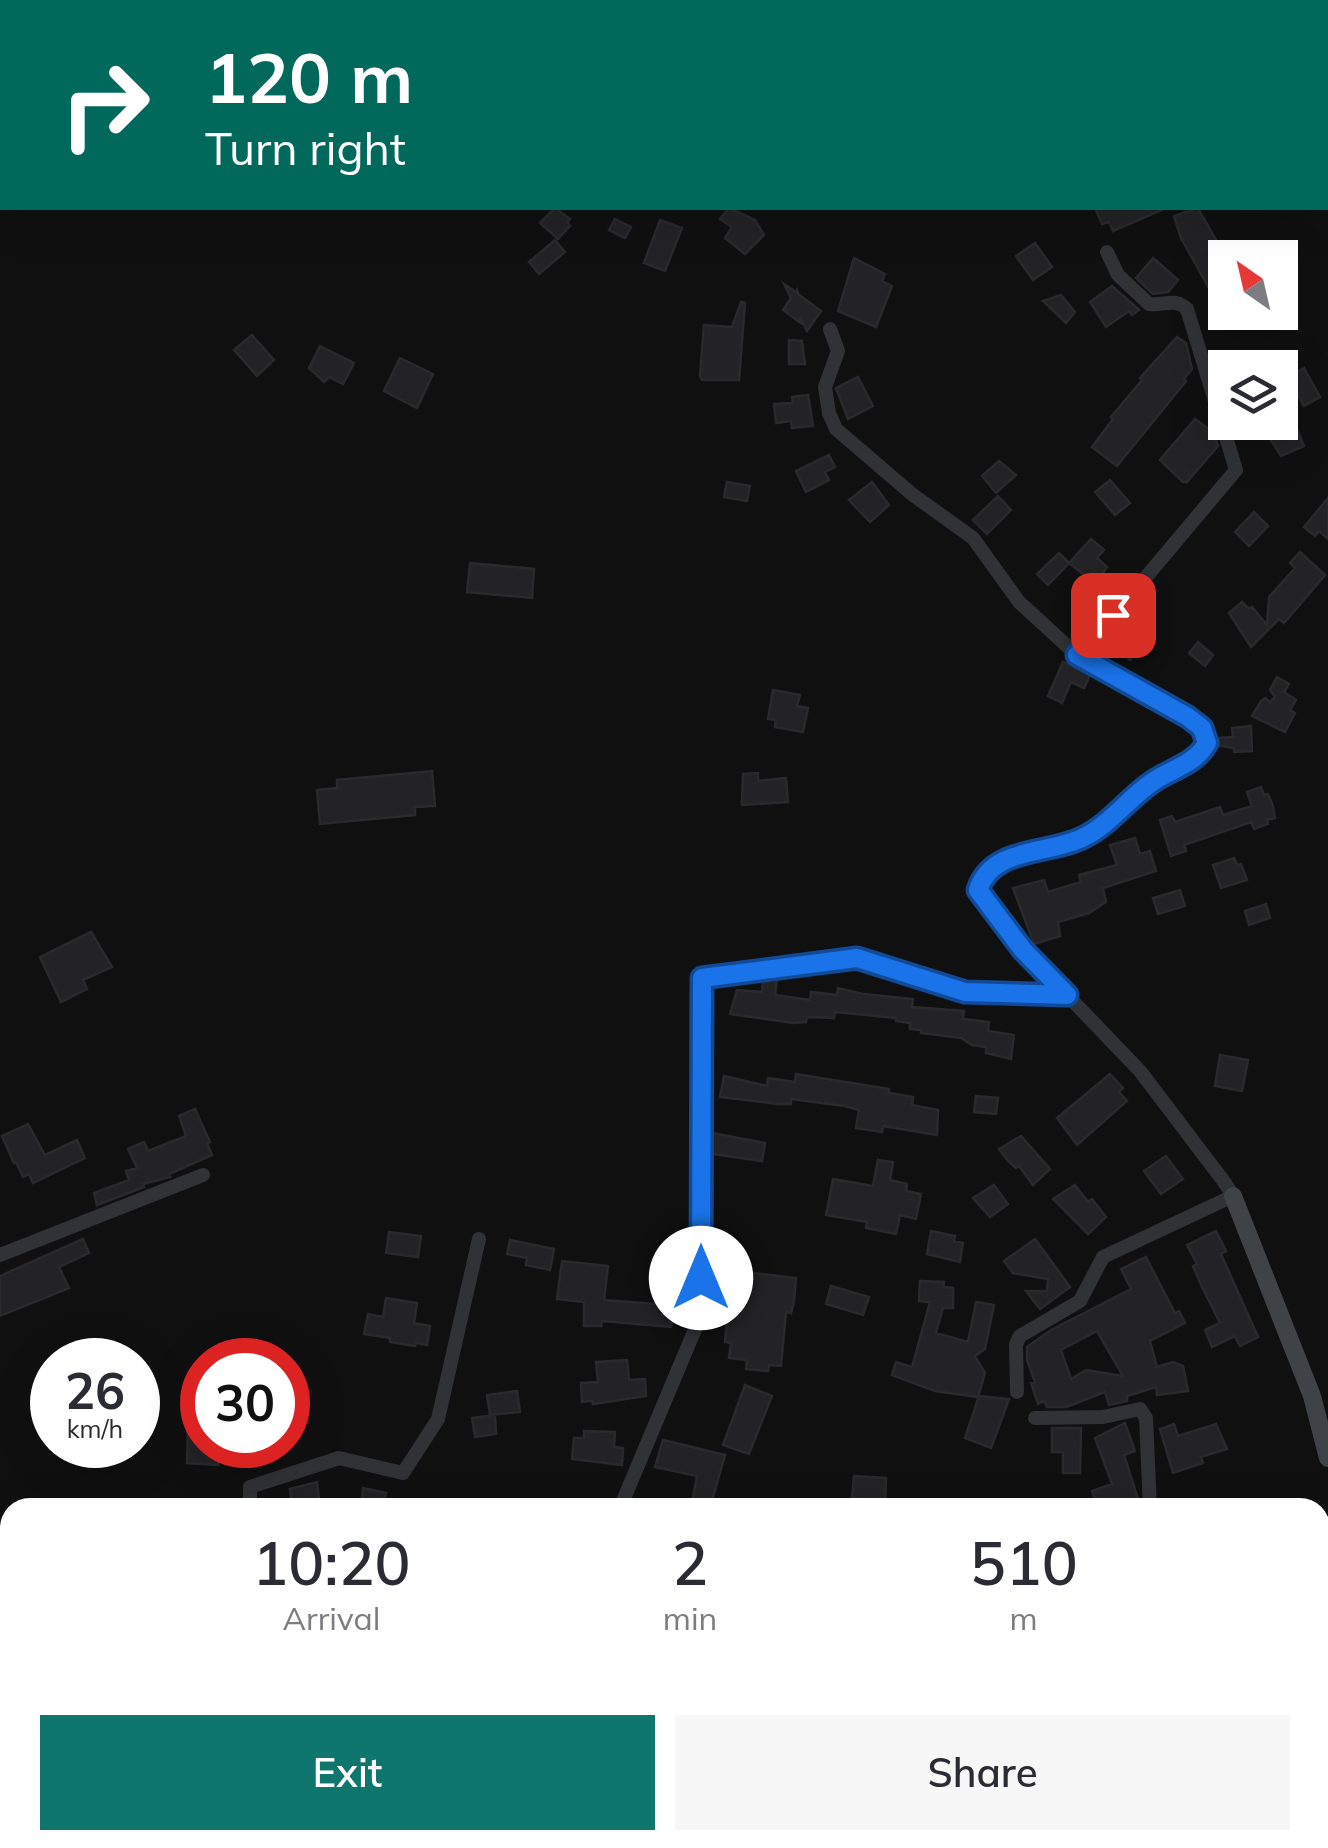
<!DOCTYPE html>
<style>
:root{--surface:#fff;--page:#f7f7f7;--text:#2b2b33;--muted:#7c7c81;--accent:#0f766e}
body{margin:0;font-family:Mulish,sans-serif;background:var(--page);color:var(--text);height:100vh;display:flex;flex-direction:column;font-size:38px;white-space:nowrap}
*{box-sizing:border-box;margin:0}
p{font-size:32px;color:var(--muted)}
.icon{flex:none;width:55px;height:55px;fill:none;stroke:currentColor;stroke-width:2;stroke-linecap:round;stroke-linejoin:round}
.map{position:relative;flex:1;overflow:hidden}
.drawer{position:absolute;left:0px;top:1498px;width:1330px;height:352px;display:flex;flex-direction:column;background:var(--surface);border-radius:30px 30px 0 0;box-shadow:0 10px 40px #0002}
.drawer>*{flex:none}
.banner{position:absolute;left:0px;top:0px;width:1330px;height:210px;box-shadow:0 10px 40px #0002;background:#00695c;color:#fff;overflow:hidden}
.needle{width:65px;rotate:326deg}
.tools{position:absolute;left:1208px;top:240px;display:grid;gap:20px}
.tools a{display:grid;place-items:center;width:90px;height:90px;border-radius:0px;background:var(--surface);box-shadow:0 10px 40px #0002;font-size:50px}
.speed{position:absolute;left:30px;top:1338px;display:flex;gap:20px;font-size:50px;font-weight:700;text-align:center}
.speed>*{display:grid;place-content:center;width:130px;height:130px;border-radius:50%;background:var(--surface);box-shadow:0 10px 40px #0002;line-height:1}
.speed small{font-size:25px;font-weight:400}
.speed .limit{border:15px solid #d22;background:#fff;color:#111}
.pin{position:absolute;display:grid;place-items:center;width:85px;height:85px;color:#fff;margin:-42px;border-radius:20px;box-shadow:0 5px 15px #0006}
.me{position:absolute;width:110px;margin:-55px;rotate:0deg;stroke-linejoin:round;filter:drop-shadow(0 0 8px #0008)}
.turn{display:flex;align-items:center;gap:35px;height:210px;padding:0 40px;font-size:45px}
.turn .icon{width:130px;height:130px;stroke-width:2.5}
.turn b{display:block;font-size:70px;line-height:85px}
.eta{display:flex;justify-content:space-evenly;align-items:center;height:170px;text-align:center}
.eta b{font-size:60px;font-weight:600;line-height:70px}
.cta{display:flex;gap:20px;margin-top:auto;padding:20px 40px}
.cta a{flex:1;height:115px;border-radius:0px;background:var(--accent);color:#fff;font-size:40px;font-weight:600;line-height:115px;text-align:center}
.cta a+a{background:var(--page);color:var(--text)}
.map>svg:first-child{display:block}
.built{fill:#1c1c1e}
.building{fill:#232325;stroke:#2a2a2d;stroke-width:2.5;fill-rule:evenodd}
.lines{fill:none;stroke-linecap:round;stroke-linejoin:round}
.street{stroke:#313236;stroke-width:14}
.secondary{stroke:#3f4246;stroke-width:18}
.route-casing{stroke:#114b97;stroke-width:25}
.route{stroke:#1a73e8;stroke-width:18}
</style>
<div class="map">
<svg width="1328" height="1848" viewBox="0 0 1328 1848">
<rect width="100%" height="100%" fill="#101011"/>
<!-- built -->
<path class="built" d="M10,1725V1840H237V1848H0V1726Z"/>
<!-- building -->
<path class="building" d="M555,208L570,219L567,222L570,226L558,239L540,223Z
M729,208L755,220L764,235L745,254L725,238L732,227L720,219Z
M1095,208H1166L1113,231L1109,222L1102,224Z
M1198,208L1225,256V317L1181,238L1174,216Z
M615,219L631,227L625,238L609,230Z
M660,220L682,228L665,271L644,263Z
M555,240L565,252L539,274L529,262Z
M1035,243L1052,267L1033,280L1016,256Z
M854,258L885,274L882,281L892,286L876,327L838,311Z
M1153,258L1178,280L1168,292L1153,294L1136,278Z
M784,284L796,292L797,290L798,294L821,311L807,331L800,316L801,323L783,310L791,298Z
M1112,286L1139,310L1132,315L1129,311L1106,327L1090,302Z
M1061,295L1075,312L1066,323L1043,301Z
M741,302L745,303L739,380H702L700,376L704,325L732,327Z
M252,335L274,360L257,376L234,350Z
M1177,337L1186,343L1192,369L1184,379L1186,381L1117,466L1092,447L1113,419L1111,417L1142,380L1140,378Z
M789,340L802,341L805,364H789Z
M320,346L354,363L343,384L329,377L324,382L309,368Z
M400,358L433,374L417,408L384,391Z
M1304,368L1320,397L1304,406L1288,377Z
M858,377L873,406L848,419L836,388Z
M808,395L813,426L792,428L791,421L776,423L774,404L793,403L792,397Z
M1195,419L1213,432L1218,446L1187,482H1183L1160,460Z
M1294,422L1304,446L1281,456L1267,434Z
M829,455L835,467L825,472L829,480L806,492L796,471Z
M999,461L1016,475L996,493L982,476Z
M1110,480L1130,503L1115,515L1095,492Z
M727,482L750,486L747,501L724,497Z
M872,482L889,505L870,522L849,500Z
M998,496L1011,510L987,534L973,520Z
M1328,498V539L1319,531L1315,536L1304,527Z
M1254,512L1268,526L1249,546L1235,532Z
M1091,539L1104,550L1097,558L1107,567L1096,584L1069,563Z
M1300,552L1325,575L1284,623L1279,619L1251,647L1229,613L1242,602L1249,609L1252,607L1267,625L1269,597L1295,568L1290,563Z
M1059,553L1069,563L1048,585L1037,574Z
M470,563L534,569L532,598L467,592Z
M1138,609L1151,621L1146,628L1151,633L1130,660L1109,642Z
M1198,642L1213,655L1205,666L1189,653Z
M1063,662L1090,675L1084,688L1071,682L1062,703L1048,696Z
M1277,677L1289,684L1284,692L1296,700L1290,710L1295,713L1285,732L1252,716L1261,701L1265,698L1270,702L1275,697L1270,690Z
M773,690L800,695L797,706L808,708L803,732L775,727L776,720L768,719Z
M1251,726L1252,751L1234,752V748L1215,745L1216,738L1233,737L1232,728Z
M432,771L435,806L415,807V815L320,824L317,790L337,788V780Z
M758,773V781L786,778L788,802L742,805L743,774Z
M1261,787L1264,795L1268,794L1273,806L1275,818L1267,820L1268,824L1254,829L1251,822L1184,845L1186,851L1171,856L1160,820L1172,816L1175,822L1220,807L1223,815L1252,806L1247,792Z
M1135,838L1140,854L1150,851L1156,871L1103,888L1106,902L1089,913L1058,922L1060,936L1034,944L1013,888L1044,880L1048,892L1081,882L1079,875L1117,865L1110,845Z
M1234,858L1237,865L1241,864L1247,880L1221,888L1213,865Z
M1180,890L1185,906L1158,914L1153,898Z
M1266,904L1270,918L1249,925L1245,911Z
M91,932L112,967L83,980L87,989L61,1002L40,957Z
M777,979L775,995L810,1000L811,992L837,995L838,988L863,994L913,999L912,1007L964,1011L963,1019L989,1022L988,1031L1014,1035L1011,1059L986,1053V1047L972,1045L961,1038L921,1033V1030L910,1029V1023L896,1021V1018L835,1012L834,1018L807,1017L806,1022L793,1023L730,1014L737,990L762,992L763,981Z
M1220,1055L1248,1060L1242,1091L1215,1086Z
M796,1074L889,1089V1093L913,1097L912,1105L938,1110L937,1135L883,1126L882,1132L856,1128L859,1110L845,1106L791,1099V1104H778L720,1097L724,1076L767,1086L768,1078L795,1082Z
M1110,1074L1123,1088L1119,1092L1127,1101L1077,1145L1057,1118Z
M976,1096L998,1098L996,1114L974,1112Z
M195,1109L210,1142L207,1143L212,1155L169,1174L170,1177L143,1184L144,1187L97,1205L94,1193L129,1180L126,1171L137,1168L128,1149L144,1142L148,1151L186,1136L179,1116Z
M28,1124L45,1155L77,1140L85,1158L33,1183L29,1174L23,1177L16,1162L14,1163L2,1136Z
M712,1133L765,1143L762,1161L712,1154Z
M1021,1136L1050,1169L1033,1185L1019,1166L1016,1168L1008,1161L999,1149Z
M1166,1156L1183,1179L1161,1194L1144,1171Z
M878,1160L893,1162L890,1180L907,1184L906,1191L921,1194L916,1219L900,1215L896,1234L866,1228L867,1222L826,1215L833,1179L873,1186Z
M994,1185L1008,1204L990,1217L973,1198Z
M1075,1185L1088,1202L1092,1199L1106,1217L1088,1234L1053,1199Z
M931,1231L955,1236L954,1241L963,1243L960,1262L927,1254Z
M1216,1231L1226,1251L1221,1254L1258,1337L1240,1346L1235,1336L1212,1347L1205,1330L1220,1323L1202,1287L1193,1266L1197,1264L1187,1245Z
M389,1232L421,1236L418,1257L386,1253Z
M83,1239L89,1253L59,1267L69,1288L0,1316V1276Z
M1035,1239L1070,1287L1040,1309L1026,1291H1047L1048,1279L1013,1273L1004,1261Z
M510,1240L554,1249L550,1270L526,1265L527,1258L507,1254Z
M1146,1257L1175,1313L1179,1311L1185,1323L1150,1341L1157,1367L1173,1362L1183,1366L1188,1391L1157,1395L1156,1387L1127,1396V1401L1109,1405L1105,1392L1066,1407H1047L1044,1401L1038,1404L1031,1383L1035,1382L1027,1360V1347L1051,1330L1131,1289L1121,1269ZM1097,1331L1123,1376L1086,1370L1071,1379L1061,1350Z
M562,1261L608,1266L604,1300L656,1304V1302H672L671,1327L602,1321L601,1326H584V1302L557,1299Z
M736,1271L796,1278L794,1301L791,1313L786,1312L781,1366L769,1365L768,1371L746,1369L747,1360L729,1358L731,1343L725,1342L728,1308L724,1307L727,1286L734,1281Z
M920,1281L944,1282L943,1287L953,1288V1308H943L936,1333L968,1342L976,1302L994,1305L985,1349L975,1356L985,1373L978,1397L935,1391L892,1375L896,1362L912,1367L930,1302L919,1301Z
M831,1286L869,1297L863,1315L826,1304Z
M386,1298L417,1303L414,1323L430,1326L427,1345L416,1343L415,1346L390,1342V1338L364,1334L368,1314L383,1317Z
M627,1360L629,1380L645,1379L646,1396L593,1404L592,1401L582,1402L581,1383L598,1382L596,1362Z
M189,1385H202V1445H218V1465L187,1463Z
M745,1385L772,1396L749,1454L723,1445Z
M517,1391L520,1412L490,1415L487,1395Z
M979,1396L1009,1399L991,1448L965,1438Z
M495,1415L496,1434L475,1437L472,1418Z
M1125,1423L1135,1451L1124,1455L1139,1502L1124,1508H1098L1092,1491L1112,1484L1095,1438Z
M1174,1424L1178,1436L1216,1424L1227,1449L1201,1457L1203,1463L1173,1473L1160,1429Z
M1052,1428H1081L1080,1473H1063V1452H1052Z
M584,1431L615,1432L614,1447L623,1448L622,1465L572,1459L574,1438H584Z
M663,1440L725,1455L710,1508H691L697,1476L655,1467Z
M854,1476L886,1478L885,1506L865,1504V1499L852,1498Z
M317,1482L320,1508H292L290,1489Z
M363,1488L386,1493L382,1508H361Z"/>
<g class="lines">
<!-- street -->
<path class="street" d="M600,2L601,0
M830,329L838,351L825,387L829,413L836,429L913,495L973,538L1019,602L1077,655
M1067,995L1023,950L978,890L983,876L1000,862L1087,836L1153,781L1203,752L1206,735L1188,717L1123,683L1077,655L1131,595L1236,470L1187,309C1175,297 1164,306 1149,304L1118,275L1107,252
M0,1255L203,1175
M1035,1418L1103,1417L1140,1409L1146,1418L1150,1508
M250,1508V1487L339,1458L403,1473L438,1419L479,1239
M620,1508L701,1315L702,978L857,958L965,992L1067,995L1140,1071L1225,1183L1233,1196L1103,1257L1080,1301L1020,1336L1016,1344L1017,1392
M1320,1597L1328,1594
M244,1848V1840"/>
<!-- secondary -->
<path class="secondary" d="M1233,1196L1312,1396L1328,1458"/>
</g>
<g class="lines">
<!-- route casing -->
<g class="route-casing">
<path id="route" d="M701,1278L702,978L857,958L965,992L1067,995L1023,950L978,890C992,846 1050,855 1084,837C1109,825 1128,799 1151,783C1170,769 1195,765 1207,743L1202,728L1188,717L1077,655L1113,615"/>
</g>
<!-- route -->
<use href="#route" class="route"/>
</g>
</svg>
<div class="tools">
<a><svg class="needle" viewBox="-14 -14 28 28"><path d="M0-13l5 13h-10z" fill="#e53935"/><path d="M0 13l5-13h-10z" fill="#7c7c81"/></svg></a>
<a><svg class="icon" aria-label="layers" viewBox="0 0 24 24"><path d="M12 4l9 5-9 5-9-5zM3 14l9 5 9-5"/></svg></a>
</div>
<div class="speed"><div>26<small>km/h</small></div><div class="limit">30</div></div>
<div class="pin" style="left:1113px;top:615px;background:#d93025"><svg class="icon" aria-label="arrive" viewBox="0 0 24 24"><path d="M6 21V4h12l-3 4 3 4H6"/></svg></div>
<svg class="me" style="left:701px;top:1278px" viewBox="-20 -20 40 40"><circle r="19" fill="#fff"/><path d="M0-13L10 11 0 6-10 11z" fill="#1a73e8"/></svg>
<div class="banner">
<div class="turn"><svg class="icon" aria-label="right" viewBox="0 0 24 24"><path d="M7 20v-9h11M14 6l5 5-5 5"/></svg><div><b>120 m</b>Turn right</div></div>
</div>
<section class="drawer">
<div class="eta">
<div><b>10:20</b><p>Arrival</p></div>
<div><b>2</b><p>min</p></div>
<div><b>510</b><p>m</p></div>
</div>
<div class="cta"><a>Exit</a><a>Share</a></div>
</section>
</div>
